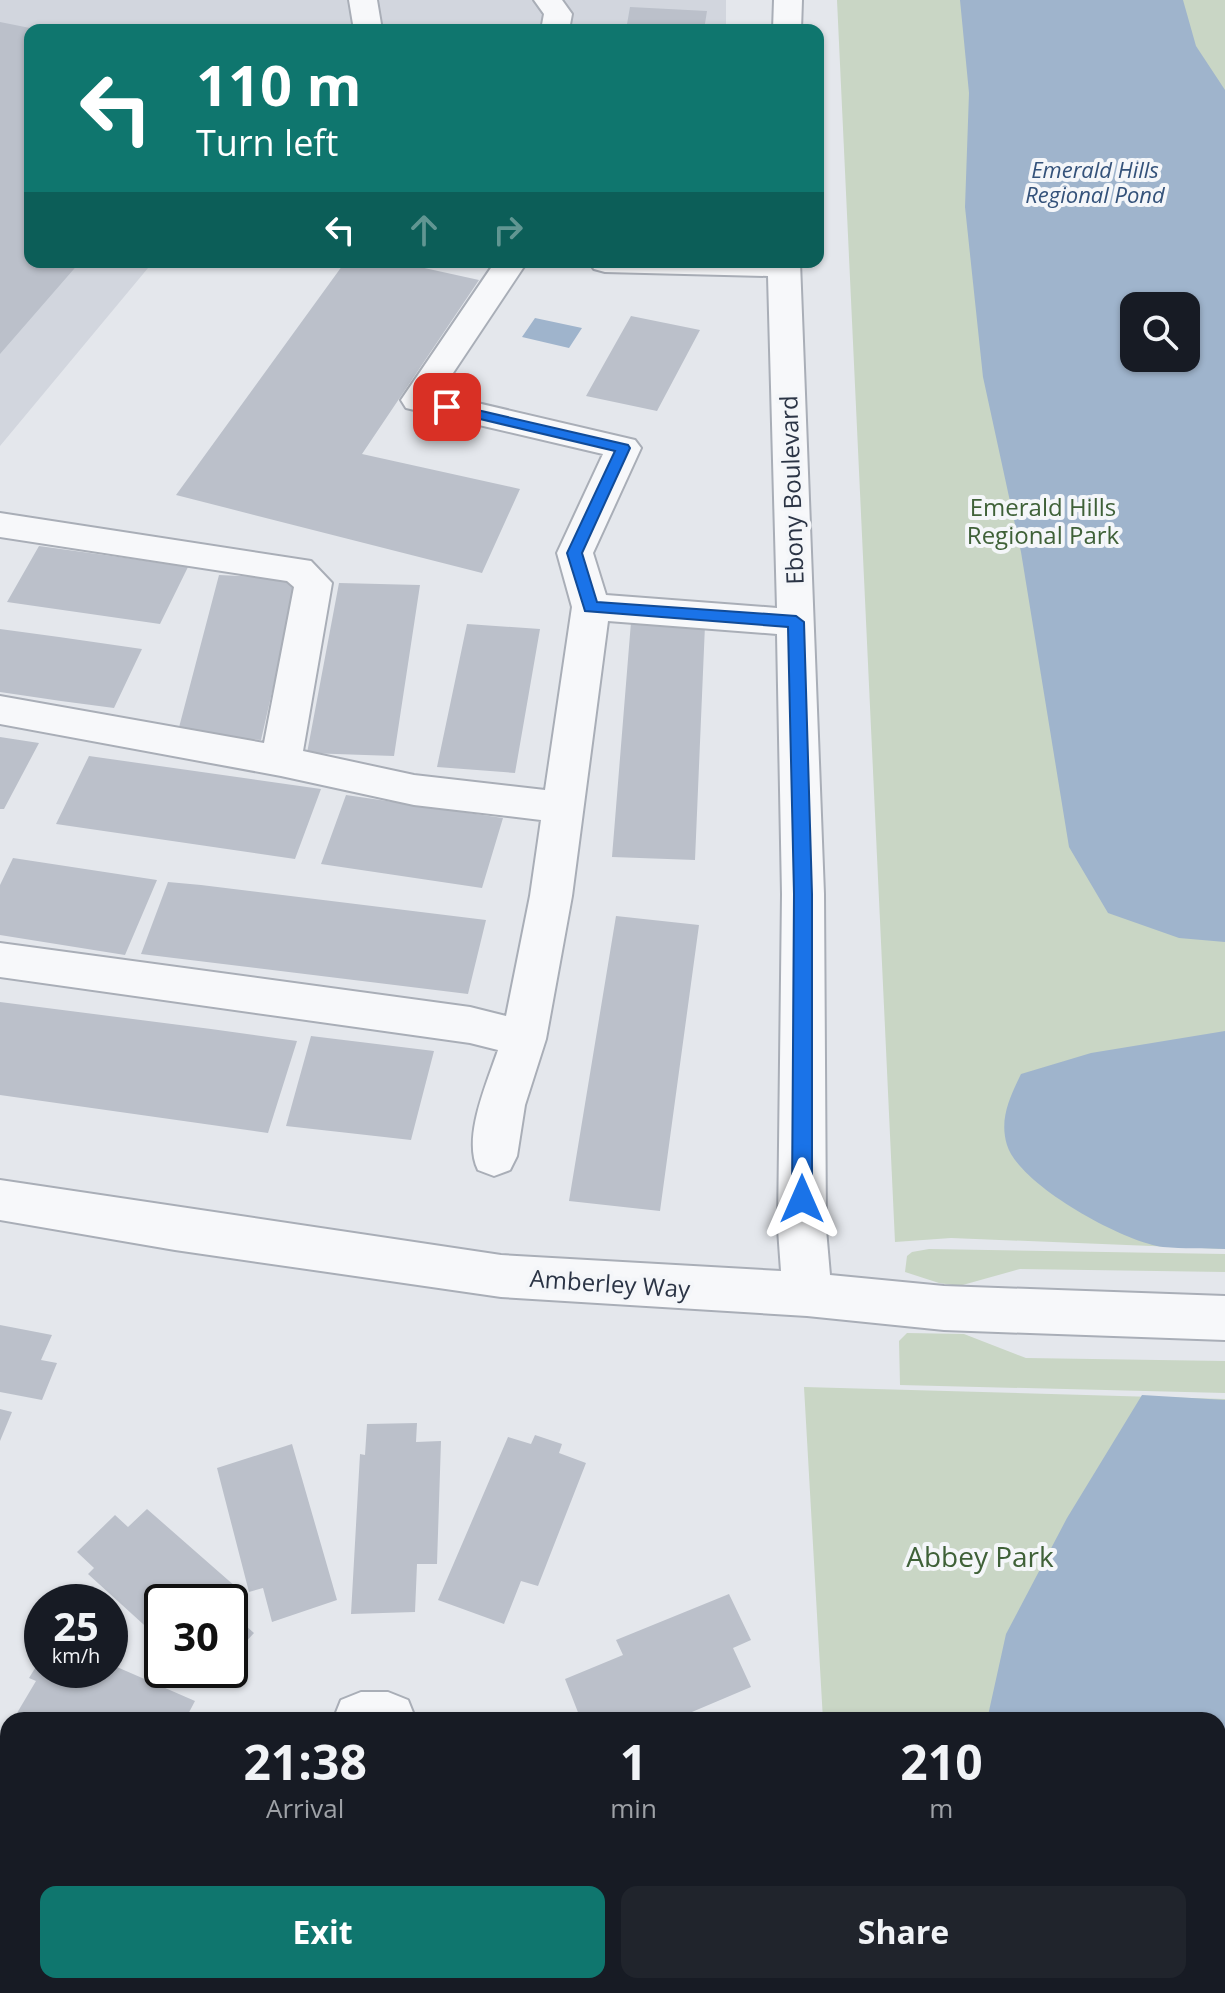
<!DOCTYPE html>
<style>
:root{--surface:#171b24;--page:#20242c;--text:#f1f3f6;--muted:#9ea1a6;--accent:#0f766e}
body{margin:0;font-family:"Open Sans",sans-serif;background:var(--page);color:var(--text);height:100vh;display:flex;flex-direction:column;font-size:30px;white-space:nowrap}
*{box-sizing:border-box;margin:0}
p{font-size:26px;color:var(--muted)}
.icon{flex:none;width:44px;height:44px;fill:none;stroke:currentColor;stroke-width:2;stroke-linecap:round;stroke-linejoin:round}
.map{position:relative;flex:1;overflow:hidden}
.sheet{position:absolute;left:0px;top:1712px;width:1226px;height:282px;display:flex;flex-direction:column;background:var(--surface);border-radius:24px 24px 0 0;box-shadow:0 2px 6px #0004}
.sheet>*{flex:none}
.guide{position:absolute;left:24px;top:24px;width:800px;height:244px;border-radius:16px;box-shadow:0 2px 6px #0004;background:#0f766e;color:#fff;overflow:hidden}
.controls{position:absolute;left:1120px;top:292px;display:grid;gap:16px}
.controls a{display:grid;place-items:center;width:80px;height:80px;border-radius:16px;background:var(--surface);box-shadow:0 2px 6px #0004;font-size:40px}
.speed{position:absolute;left:24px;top:1584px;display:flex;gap:16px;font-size:40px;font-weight:700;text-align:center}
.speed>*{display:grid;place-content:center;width:104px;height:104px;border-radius:50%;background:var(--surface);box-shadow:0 2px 6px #0004;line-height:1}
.speed small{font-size:20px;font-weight:400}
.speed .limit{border:4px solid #111;border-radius:12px;background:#fff;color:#111}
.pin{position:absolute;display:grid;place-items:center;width:68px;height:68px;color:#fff;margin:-34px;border-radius:16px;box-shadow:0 4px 12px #0006}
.me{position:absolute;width:88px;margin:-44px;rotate:0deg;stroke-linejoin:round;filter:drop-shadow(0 0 6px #0008)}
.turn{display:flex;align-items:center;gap:28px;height:168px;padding:0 40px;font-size:36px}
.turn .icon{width:104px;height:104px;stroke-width:2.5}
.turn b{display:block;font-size:56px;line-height:68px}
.lanes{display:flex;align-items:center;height:76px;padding:0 40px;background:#0003;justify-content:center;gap:40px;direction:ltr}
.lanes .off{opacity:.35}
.eta{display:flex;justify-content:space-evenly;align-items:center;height:136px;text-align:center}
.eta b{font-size:48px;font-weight:700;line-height:56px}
.action{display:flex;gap:16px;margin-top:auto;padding:16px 40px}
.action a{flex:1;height:92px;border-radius:16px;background:var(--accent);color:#fff;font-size:32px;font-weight:700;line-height:92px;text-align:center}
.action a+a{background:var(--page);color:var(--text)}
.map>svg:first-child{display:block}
.built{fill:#d2d6de}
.green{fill:#c9d6c5;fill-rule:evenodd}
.water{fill:#9fb4cc;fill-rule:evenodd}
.building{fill:#bbc0ca}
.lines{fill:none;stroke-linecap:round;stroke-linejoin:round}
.minor-casing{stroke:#a9aeb7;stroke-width:4}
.minor{fill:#f7f8fa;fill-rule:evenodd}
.route{fill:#1a73e8;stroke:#114b97;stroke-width:2}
.labels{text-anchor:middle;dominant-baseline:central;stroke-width:8;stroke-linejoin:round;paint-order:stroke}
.far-water-label{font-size:22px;font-style:italic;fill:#34527a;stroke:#f4f6f9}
.street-label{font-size:24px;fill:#2b3445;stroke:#f4f6f9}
.park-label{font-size:24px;fill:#3f6138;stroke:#f4f6f9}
.near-park-label{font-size:28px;fill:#3f6138;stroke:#f4f6f9}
</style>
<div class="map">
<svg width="1225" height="1993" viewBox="0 0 1225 1993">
<rect width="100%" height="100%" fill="#e4e7ec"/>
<!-- built -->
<path class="built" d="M0,0H726V30H30V262H153L0,446Z"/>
<!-- green -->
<path class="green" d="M837,0H1225V1249L951,1238L895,1242ZM1134,306H1186V358H1134Z
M929,1249L1225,1254V1272L1020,1269L959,1286L939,1283L905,1272L907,1256L912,1252Z
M907,1333L964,1334L1026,1358L1225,1361V1393L900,1385L899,1341Z
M804,1387L1225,1399V1993H834L833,1986H1218V1720H823Z"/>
<!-- water -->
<path class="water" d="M960,0H1183L1196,46L1225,90V942L1179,938L1108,913L1069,847L1021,552L983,377L965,207L969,93ZM1134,306H1186V358H1134Z
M535,318L582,328L569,348L522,337Z
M1225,1031V1249C1205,1248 1183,1249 1163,1247C1123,1242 1019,1185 1007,1145C999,1119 1010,1097 1021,1074L1091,1053Z
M1142,1395L1225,1400V1993H1020L1019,1986H1218V1720H987L1006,1634L1067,1518Z"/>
<!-- building -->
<path class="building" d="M630,7L707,11L704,30H626Z
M0,22L30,28V262H80L0,354Z
M345,262H397L479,280L362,454L520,489L482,573L176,495Z
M631,316L700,330L657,411L586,396Z
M39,546L126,558L188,567L160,624L7,602Z
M219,575L298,579L261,740L177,735Z
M339,583L420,585L394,756L307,753Z
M631,622L705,625L695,860L612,857Z
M467,624L540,629L515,773L437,767Z
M0,629L59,637L142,649L114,708L61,701L0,692Z
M0,737L39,743L4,809H0Z
M89,756L251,779L321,789L295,859L56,824Z
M346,795L503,818L482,888L321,864Z
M13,858L157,880L125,955L0,935V885Z
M168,882L201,885L486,920L468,994L141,954Z
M616,916L699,925L660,1211L569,1201Z
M0,1002L211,1029L297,1041L268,1133L226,1127L0,1095Z
M311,1036L434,1051L411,1140L286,1126Z
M0,1325L52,1335L41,1360L57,1363L42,1400L0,1392Z
M0,1409L12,1412L0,1441Z
M417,1423L416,1442L441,1441L437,1564H417L415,1612L351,1614L360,1454L365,1455L367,1424Z
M535,1435L562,1444L559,1453L586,1463L538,1586L521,1581L504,1624L438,1600L508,1437L531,1444Z
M292,1444L337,1600L272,1622L263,1588L249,1592L217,1468Z
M147,1509L236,1587L221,1602H162V1650L149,1638L154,1634L88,1574L94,1568L77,1552L115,1515L128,1527Z
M729,1594L751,1640L733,1648L751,1687L673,1720H581L565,1679L623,1655L616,1640Z
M230,1612L254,1633L230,1659Z
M42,1657V1670H110V1664L195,1701L185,1720H32L17,1713L36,1681L29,1678Z
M183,1670H220L203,1688Z
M7,1807H8V1851L0,1850V1832Z
M0,1871L8,1872V1970H0Z
M544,1988L690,1990V1993H544Z"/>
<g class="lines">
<!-- minor casing -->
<g class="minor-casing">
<path id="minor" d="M349,0H377L382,30H354Z
M534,0H562L572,14L569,30H541L544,14Z
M774,0H802L801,30H773Z
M495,262H527L439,394L635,440L641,448L593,553L606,595L777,608L768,276L605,272L594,269L589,262H800L824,894L826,1229L830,1275L944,1286L1225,1296V1340L944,1330L807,1316L501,1297L175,1250L0,1220V1180L501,1255L781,1271L778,1229L782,894L777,634L608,621L572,896L546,1039L525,1105L517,1156L510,1170L494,1176L478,1170C462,1138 487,1083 498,1050L470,1043L0,977V943L470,1007L506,1016L530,896L541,820L414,805L281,776L0,724V696L264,743L294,587L287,581L0,537V513L311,561L332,583L303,751L414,775L545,790L572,607L557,553L603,454L406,408L401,400Z
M361,1692H388L408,1700L416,1720H333L341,1700Z
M333,1986H393L392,1993H332Z"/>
</g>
<!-- minor -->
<use href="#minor" class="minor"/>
</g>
<!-- route -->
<path class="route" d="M447,403L628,445L630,448L582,553L597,602L796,616L804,622L812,894V1199L809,1205L802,1207L795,1205L792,1199L794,894L788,627L585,611L567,553L615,451L442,410V404Z"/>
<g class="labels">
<!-- far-water labels -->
<g class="far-water-label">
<text x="1095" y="169">Emerald Hills<tspan x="1095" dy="25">Regional Pond</tspan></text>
</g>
<!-- street labels -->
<g class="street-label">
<text transform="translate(791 490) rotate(-92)">Ebony Boulevard</text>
<text transform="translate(610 1283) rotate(4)">Amberley Way</text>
</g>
<!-- park labels -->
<g class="park-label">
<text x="1043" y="506">Emerald Hills<tspan x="1043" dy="28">Regional Park</tspan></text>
</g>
<!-- near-park labels -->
<g class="near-park-label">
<text x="980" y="1556">Abbey Park</text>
</g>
</g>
</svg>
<div class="controls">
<a><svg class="icon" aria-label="search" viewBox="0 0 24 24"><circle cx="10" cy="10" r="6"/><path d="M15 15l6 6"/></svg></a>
</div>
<div class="speed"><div>25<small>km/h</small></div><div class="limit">30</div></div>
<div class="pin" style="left:447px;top:407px;background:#d93025"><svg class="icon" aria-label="arrive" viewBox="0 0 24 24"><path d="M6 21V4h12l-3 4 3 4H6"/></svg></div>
<svg class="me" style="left:802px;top:1199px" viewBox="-20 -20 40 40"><path d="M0-17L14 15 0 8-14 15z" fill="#1a73e8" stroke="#fff" stroke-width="4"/></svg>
<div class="guide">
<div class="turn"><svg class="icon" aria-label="left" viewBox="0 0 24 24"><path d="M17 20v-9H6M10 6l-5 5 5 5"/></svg><div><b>110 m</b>Turn left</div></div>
<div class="lanes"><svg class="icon" aria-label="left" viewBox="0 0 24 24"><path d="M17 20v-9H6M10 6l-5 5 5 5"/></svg><svg class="icon off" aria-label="ahead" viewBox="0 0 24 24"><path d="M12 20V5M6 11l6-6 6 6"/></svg><svg class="icon off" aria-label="right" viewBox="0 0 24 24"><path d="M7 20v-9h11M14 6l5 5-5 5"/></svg></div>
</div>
<section class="sheet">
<div class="eta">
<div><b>21:38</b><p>Arrival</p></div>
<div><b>1</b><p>min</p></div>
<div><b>210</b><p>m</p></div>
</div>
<div class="action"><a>Exit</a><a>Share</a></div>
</section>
</div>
